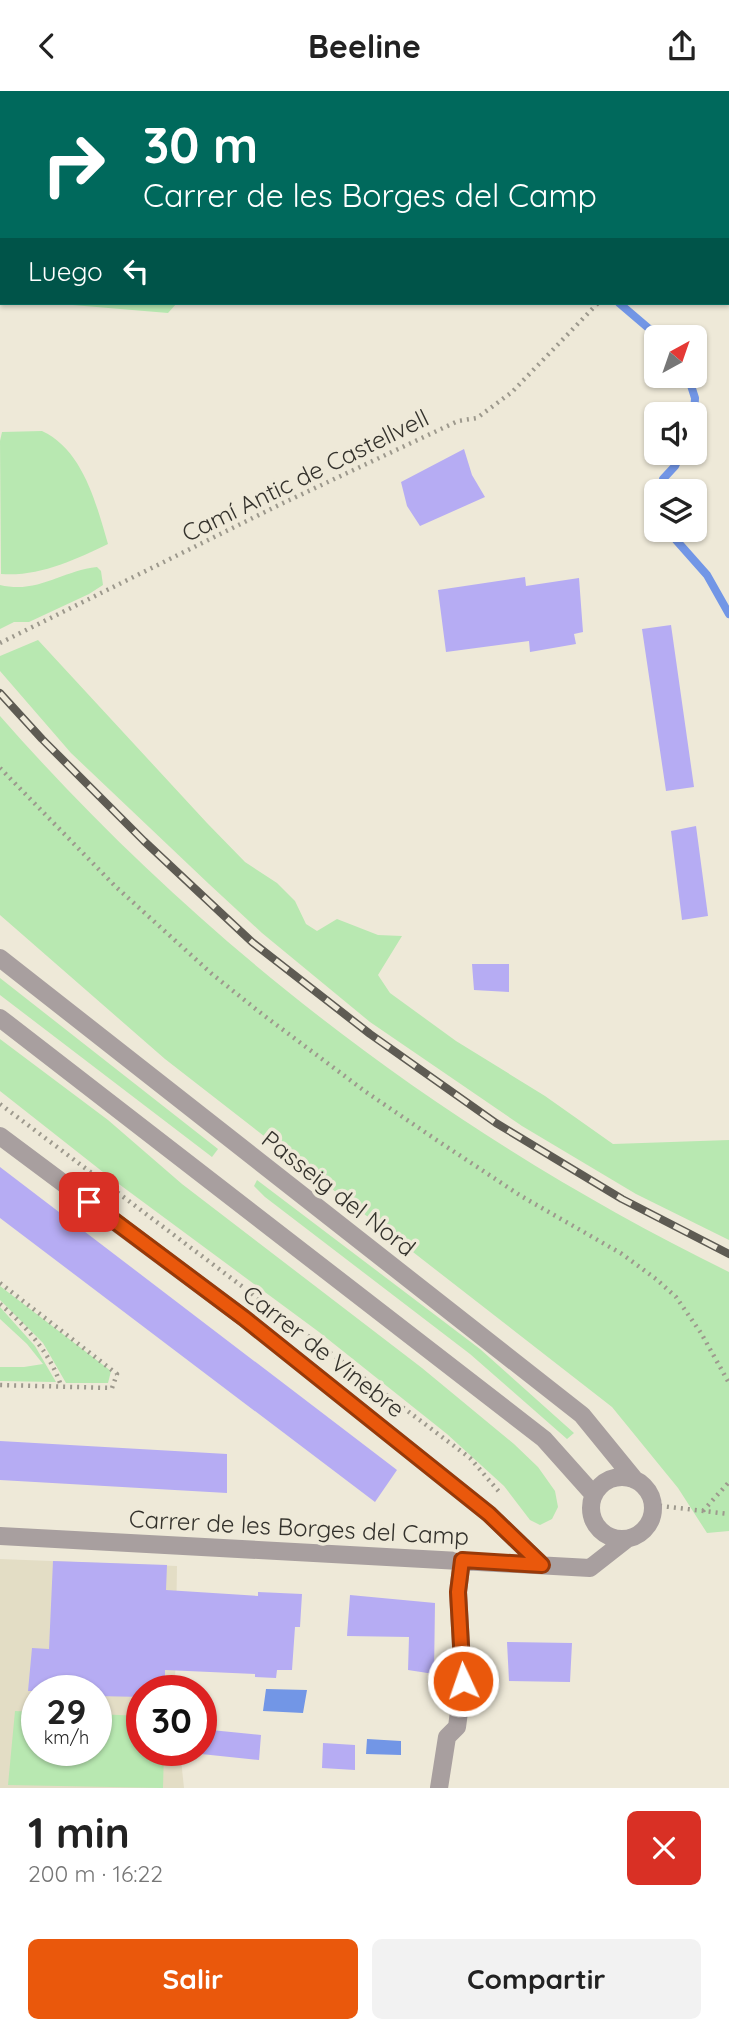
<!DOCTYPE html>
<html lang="es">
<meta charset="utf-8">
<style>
:root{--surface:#fff;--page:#f2f2f2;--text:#222;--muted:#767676;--accent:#ea580c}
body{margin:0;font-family:Quicksand,sans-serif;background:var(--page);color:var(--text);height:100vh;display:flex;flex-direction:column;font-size:26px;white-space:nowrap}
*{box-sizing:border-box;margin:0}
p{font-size:23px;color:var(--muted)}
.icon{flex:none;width:38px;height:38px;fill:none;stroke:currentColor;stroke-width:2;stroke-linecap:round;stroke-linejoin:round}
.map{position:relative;height:1697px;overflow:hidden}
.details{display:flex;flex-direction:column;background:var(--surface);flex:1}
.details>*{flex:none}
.guide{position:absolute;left:0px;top:0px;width:730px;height:214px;box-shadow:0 2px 5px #0004;background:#00695c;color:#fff;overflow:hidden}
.needle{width:46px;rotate:40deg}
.controls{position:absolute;left:644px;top:234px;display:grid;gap:14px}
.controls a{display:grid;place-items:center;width:63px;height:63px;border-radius:10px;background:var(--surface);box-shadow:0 2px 5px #0004;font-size:35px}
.speed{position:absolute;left:21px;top:1584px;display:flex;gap:14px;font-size:35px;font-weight:700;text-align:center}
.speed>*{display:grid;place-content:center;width:91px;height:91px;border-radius:50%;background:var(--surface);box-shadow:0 2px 5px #0004;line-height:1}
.speed small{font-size:18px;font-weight:400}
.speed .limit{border:10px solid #d22;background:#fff;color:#111}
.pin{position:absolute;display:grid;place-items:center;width:60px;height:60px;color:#fff;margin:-30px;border-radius:14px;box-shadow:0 4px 10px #0006}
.me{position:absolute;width:77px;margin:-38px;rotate:357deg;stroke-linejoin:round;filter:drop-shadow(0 0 5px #0008)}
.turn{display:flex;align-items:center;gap:24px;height:147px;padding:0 28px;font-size:32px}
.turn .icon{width:91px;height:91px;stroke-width:2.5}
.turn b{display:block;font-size:49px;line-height:60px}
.then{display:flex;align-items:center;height:66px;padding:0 28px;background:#0003;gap:14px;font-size:26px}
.round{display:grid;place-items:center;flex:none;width:74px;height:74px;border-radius:10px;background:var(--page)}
.headline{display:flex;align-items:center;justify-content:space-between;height:119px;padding:0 28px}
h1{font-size:42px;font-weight:700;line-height:52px}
.action{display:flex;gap:14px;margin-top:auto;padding:14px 28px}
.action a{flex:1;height:80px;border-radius:10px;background:var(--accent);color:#fff;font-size:28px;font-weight:700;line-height:80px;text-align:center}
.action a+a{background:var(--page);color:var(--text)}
header{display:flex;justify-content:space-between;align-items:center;height:91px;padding:0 28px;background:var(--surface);font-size:32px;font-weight:700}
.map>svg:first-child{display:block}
.built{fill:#e3ddc5;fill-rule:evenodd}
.green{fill:#b8e8b1}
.water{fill:#7296e6}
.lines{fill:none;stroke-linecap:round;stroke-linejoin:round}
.stream{stroke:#7296e6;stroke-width:8}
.building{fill:#b6acf3}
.path{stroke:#9d998d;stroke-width:4.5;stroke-dasharray:2 5;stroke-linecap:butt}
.minor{stroke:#a89f9f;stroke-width:18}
.rail-casing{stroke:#5e5b53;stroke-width:8}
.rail{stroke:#eee9d8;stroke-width:5;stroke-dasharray:16;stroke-linecap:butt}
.route-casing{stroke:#983908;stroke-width:18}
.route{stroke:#ea580c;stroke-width:12}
.labels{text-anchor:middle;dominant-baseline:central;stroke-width:7;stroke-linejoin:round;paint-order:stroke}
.street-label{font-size:24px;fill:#34322c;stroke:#eee9d8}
</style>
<header><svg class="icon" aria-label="back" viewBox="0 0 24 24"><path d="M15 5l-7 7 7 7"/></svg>Beeline<svg class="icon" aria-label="share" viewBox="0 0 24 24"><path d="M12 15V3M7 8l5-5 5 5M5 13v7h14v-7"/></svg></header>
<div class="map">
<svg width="729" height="1697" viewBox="0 0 729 1697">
<rect width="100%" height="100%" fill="#eee9d8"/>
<!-- built -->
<path class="built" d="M0,1468L177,1475L175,1599L142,1600V1659H180L184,1697H0ZM37,1600H96V1659H37Z"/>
<!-- green -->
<path class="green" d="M49,212H177L168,222Z
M42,340C83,359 96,412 108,453C75,469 38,486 1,483L0,350L2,341Z
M97,476L101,480L103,494L89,503L29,531H14L0,538V494C38,503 61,480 97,476Z
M38,549L207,732L245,771L277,792L295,810L306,833L317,840L337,828L378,844L402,845L378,884L390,902L456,950L545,1005L613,1053L729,1049V1149L636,1103L522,1035L370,931L262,842L209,793L71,662L0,580V565Z
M0,625C204,857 451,1045 729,1181V1440L707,1442L678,1397L612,1316L165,968L0,824Z
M0,887L218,1058L212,1066L0,904Z
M0,948L108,1029L182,1093L422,1277L514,1353L538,1376L555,1400L558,1416L552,1428L540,1434L530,1429L504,1395L447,1343L319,1241L108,1085L0,1000Z
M257,1089L480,1258L574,1342L567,1348L470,1263L265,1106L254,1095Z
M0,1195L111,1280L108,1292H66L43,1252L0,1209Z
M0,1216L35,1255L56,1291L0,1290V1276H24L43,1273L27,1253L0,1228Z
M15,1620L37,1621V1659H96V1623L142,1625V1659H164L163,1697L8,1694Z"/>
<!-- water -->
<path class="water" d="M266,1598L307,1599L303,1622L263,1620Z
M367,1648L401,1650V1664L366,1663Z"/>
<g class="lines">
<!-- stream -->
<path class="stream" d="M530,0L542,2
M619,212L660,247
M688,285L695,307L694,324
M664,401L663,388L675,375L681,362
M674,439L676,449L707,484L729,523"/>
</g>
<!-- building -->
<path class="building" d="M464,358L472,384L485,406L420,435L407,415L401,391Z
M525,486L526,495L579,487L583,541L574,543L576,553L530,561L529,550L446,561L438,499Z
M671,534L694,696L666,700L642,538Z
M696,735L708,825L682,829L671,740Z
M472,873H509V901L474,899Z
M0,1076L397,1379L375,1411L0,1127Z
M0,1350L227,1363V1402L0,1389Z
M53,1470L167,1474L166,1499L258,1505V1501L302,1503L300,1536H295L292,1579H277L276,1587L255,1586V1583L165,1579V1600H142V1606L96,1605V1600H28L32,1557L49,1558Z
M350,1504L435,1512L434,1583L408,1579L409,1546L347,1545Z
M507,1551L572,1552L570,1591L509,1590Z
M201,1638L261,1644L259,1669L201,1663Z
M323,1652L355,1654V1679L322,1677Z"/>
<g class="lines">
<!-- path -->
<path class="path" d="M728,45L729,44
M0,552L281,413L458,330L477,327L512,301L598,212
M0,677L115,795L212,883L262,923L366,1001L438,1050L521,1105L622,1163L656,1188L676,1206L701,1242L729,1292
M0,1013L470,1367L501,1403
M0,1192L117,1283L112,1297L0,1294
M0,1213C26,1235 51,1263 61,1295
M653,1414L729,1423
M703,1420L729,1391"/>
<!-- minor -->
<path class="minor" d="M0,867L582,1324L635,1389
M0,927L544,1348L594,1404
M0,1045L244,1227L489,1423L542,1474
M591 1417a31 31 0 1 1 62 0a31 31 0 1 1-62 0Z
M0,1445L590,1477L627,1448
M439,1697L447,1646L457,1636L463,1590L458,1501L462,1469"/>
<!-- rail casing -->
<g class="rail-casing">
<path id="rail" d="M0,602L42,648L144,750L252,851L370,943L496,1032L622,1108L729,1163"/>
</g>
<!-- rail -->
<use href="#rail" class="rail"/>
</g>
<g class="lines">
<!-- route casing -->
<g class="route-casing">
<path id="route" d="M89,1111L244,1227L489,1423L542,1474L462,1469L458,1501L463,1590"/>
</g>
<!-- route -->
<use href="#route" class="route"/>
</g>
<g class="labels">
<!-- street labels -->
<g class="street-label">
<text transform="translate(305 384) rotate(-26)">Camí Antic de Castellvell</text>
<text transform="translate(339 1102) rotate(38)">Passeig del Nord</text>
<text transform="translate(324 1260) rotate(38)">Carrer de Vinebre</text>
<text transform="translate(299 1436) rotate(3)">Carrer de les Borges del Camp</text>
</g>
</g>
</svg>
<div class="controls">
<a><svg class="needle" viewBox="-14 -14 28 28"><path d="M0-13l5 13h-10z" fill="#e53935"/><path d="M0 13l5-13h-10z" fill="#767676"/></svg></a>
<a><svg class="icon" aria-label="sound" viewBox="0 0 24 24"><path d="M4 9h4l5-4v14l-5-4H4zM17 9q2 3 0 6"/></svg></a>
<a><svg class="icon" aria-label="layers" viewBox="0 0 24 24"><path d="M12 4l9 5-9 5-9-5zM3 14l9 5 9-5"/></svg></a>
</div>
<div class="speed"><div>29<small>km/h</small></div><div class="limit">30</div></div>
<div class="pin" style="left:89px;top:1111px;background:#d93025"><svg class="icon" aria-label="arrive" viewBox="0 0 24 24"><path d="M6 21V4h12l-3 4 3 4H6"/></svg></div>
<svg class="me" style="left:463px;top:1590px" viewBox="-20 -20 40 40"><circle r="17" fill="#ea580c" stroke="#fff" stroke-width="3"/><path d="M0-11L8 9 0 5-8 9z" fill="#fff"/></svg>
<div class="guide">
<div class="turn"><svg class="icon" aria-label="right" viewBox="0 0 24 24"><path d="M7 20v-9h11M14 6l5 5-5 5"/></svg><div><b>30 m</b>Carrer de les Borges del Camp</div></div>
<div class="then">Luego<svg class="icon" aria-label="left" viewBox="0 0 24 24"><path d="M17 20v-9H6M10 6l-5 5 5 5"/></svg></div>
</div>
</div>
<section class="details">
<div class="headline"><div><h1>1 min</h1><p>200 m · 16:22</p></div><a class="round" style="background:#d93025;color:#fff"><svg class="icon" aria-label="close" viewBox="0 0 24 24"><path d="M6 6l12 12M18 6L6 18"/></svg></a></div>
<div class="action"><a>Salir</a><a>Compartir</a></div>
</section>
